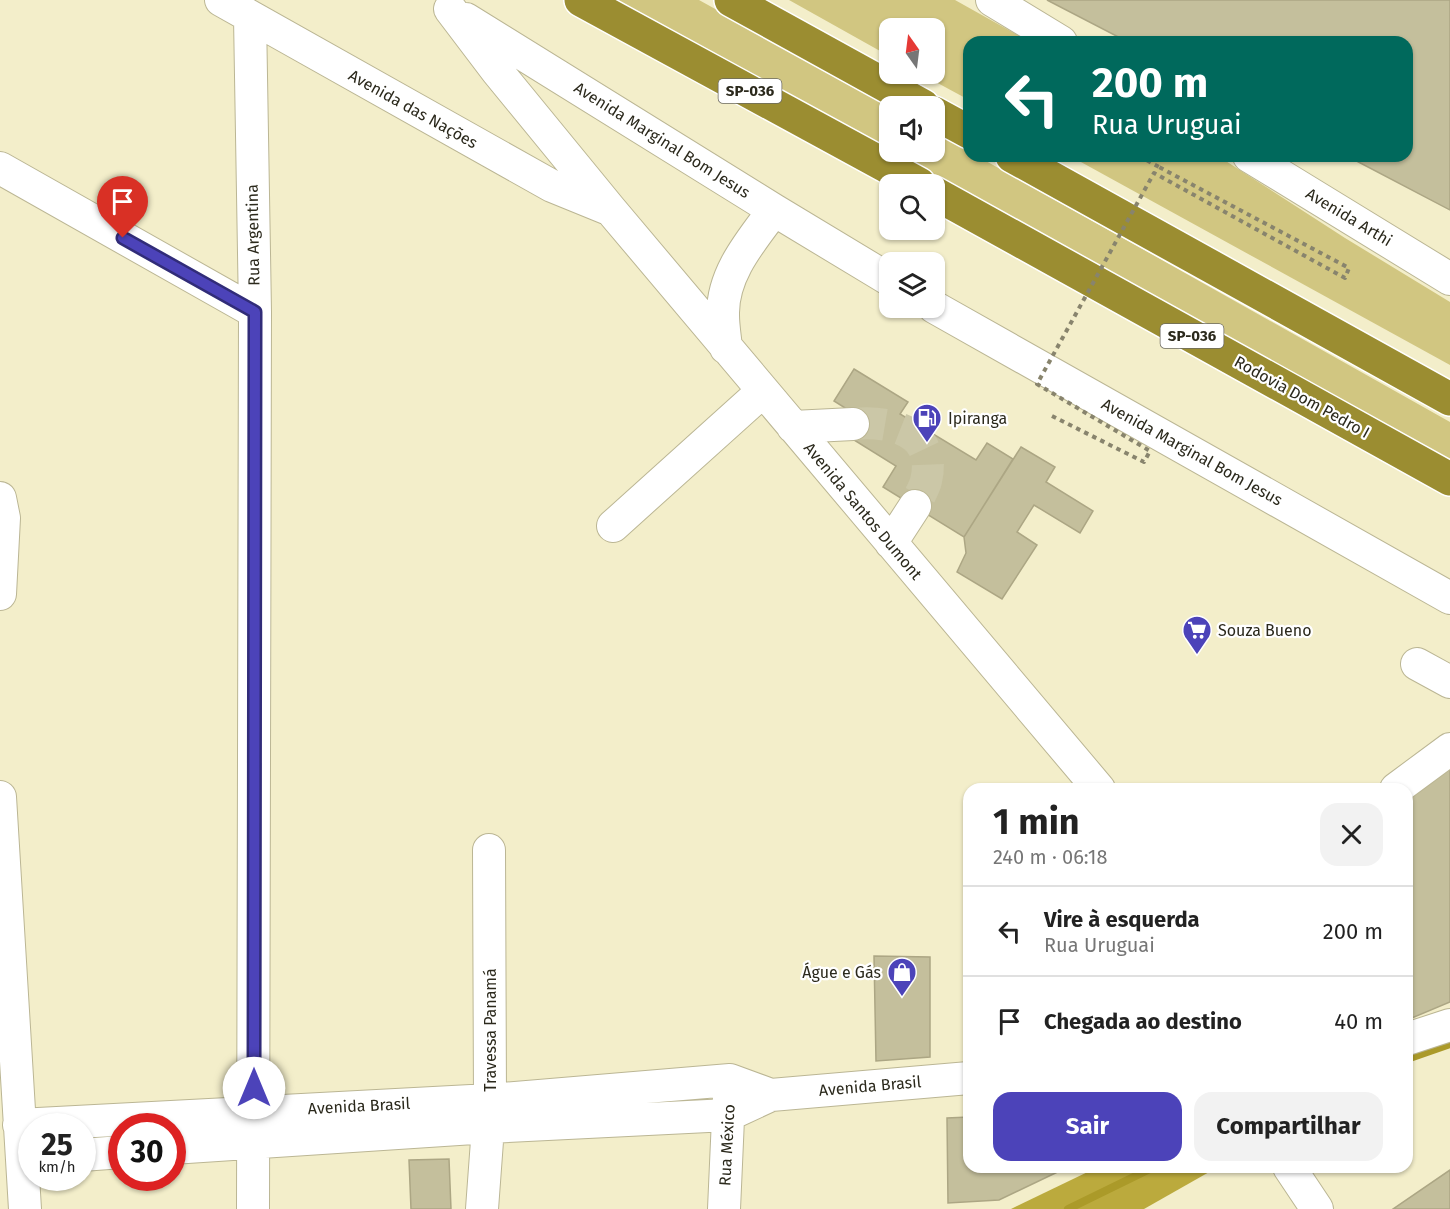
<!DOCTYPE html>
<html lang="pt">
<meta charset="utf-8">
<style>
:root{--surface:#fff;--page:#f2f2f2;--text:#222;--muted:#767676;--line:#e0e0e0;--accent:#4c43b9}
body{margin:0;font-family:"Fira Sans",sans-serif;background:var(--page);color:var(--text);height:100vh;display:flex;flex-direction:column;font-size:22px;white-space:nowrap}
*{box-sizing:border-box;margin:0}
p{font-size:20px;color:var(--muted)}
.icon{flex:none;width:33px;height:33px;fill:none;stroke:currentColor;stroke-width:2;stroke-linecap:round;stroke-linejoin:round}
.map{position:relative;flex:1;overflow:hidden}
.side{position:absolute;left:963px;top:783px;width:450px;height:390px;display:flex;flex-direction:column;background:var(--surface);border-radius:18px;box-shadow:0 2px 4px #0004}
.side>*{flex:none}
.guide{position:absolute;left:963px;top:36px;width:450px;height:126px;border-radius:18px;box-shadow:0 2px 4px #0004;background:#00695c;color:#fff;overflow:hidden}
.needle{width:39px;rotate:346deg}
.buttons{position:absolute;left:879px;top:18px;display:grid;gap:12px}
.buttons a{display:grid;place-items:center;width:66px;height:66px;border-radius:12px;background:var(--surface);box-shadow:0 2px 4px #0004;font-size:30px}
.speed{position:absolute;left:18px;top:1113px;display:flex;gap:12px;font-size:30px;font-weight:700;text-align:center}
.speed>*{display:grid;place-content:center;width:78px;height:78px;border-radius:50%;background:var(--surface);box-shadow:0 2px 4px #0004;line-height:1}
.speed small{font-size:15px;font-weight:400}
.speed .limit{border:9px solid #d22;background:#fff;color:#111}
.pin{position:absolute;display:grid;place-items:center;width:51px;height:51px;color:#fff;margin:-62px -26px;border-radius:50% 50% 50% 0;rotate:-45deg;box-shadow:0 0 6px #0007}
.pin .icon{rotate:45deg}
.me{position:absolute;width:66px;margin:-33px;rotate:0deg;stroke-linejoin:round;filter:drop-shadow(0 0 4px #0008)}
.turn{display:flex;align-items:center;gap:21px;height:126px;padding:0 30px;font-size:27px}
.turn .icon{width:78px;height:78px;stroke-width:2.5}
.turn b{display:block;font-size:42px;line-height:51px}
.round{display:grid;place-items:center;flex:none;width:63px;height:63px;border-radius:18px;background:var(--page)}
.overview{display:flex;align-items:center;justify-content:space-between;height:102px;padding:0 30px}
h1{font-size:36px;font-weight:700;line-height:45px}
.primary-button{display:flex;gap:12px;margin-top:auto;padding:12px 30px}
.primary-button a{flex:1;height:69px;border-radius:18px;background:var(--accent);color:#fff;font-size:24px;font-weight:700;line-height:69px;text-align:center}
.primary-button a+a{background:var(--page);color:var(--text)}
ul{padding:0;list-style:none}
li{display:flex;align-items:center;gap:18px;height:90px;padding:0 30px;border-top:2px solid var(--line)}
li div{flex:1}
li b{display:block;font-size:22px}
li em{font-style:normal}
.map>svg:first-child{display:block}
.green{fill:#d1c681}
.forest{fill:#bbaa3d}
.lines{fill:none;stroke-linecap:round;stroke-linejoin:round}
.stream{stroke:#ab9a29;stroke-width:8}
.building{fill:#c4bf9c;stroke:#aca684;stroke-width:1.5}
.minor-tunnel{stroke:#cbc7a7;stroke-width:32;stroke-dasharray:32 16;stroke-linecap:butt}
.minor-casing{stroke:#bbb694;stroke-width:34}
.highway-casing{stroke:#fff;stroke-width:36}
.path{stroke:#88846d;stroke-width:4;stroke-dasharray:4.5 4.5;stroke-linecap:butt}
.minor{stroke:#fff;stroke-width:32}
.highway{stroke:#9b8d31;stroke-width:33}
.path-bridge{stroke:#88846d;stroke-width:4;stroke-dasharray:4.5 4.5;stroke-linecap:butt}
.route-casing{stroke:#312c78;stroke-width:15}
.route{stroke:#4c43b9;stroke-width:10}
.labels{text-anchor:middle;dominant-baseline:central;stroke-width:4.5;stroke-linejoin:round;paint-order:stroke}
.shield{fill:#fff;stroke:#6b6960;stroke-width:1.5}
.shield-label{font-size:15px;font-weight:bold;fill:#2b291c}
.street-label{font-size:16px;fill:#2b291c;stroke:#fff}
.poi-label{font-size:16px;fill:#2b291c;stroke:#fff;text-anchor:start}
</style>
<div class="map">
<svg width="1450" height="1209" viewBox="0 0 1450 1209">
<rect width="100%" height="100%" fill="#f3eeca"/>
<!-- green -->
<path class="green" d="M618,0H699L890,106V152H934L935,132L969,151V156H977L1450,422V465L1117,276L830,120Z
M789,0H955L1030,42H969V100L921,74H934V28H890L889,56Z
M1070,156H1218L1345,238L1450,302V365Z"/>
<!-- forest -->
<path class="forest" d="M1098,1167H1218L1144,1209H1011Z"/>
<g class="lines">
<!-- stream -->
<path class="stream" d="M1407,1059L1450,1044
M1068,1209L1154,1167"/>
</g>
<!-- building -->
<path class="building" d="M1047,0H1450V210L1347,156H1407V42H1128Z
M854,369L908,402L900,414L976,460L987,443L1013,459L964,537L883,487L896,466L846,435L858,416L834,401Z
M1021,447L1055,467L1046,482L1093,511L1080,533L1034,505L1017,532L1037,545L1002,599L957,572L966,553L964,537Z
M1450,761V1002L1407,1020V795Z
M874,956L930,957V1057L876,1061Z
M969,1117V1167H1068L999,1200L948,1203L947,1118Z
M449,1159L451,1209H411L409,1160Z
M1450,1170V1209H1393Z"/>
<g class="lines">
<!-- minor-tunnel -->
<path class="minor-tunnel" d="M853,424C891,420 938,432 926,481C924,489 918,498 915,506"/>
<!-- minor casing -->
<g class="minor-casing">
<path id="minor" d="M221,0L552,186L606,208
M992,0L1061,42
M450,9L497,71L610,209L1099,789
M250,17L255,312L253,1209
M466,19L774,210L890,280
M1249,156L1450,279
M0,168L255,312
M934,307L1450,598
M726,348C725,337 723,326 723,315C722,274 751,241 774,210
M793,427L853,424
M0,498L4,518L0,594
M613,526L763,391
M891,543L915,506
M1417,664L1450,682
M1396,789L1450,749
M0,797L25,1209
M1407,1039L1450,1025
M19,1125L490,1100L730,1080L771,1095
M172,1148L489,1127L728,1115L771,1095L969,1078
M82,1155L122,1152
M1289,1167L1317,1209
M482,1209L490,1100L489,850
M724,1209L729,1096"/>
</g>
<!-- highway casing -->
<g class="highway-casing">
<path id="highway" d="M581,0L919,184
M731,0L923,106
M934,113L969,132
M1012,156L1450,399
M934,193L1450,479"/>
</g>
<!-- path -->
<path class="path" d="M1139,156L1159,167"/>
<!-- minor -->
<use href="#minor" class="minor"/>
<!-- highway -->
<use href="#highway" class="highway"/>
<!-- path-bridge -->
<path class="path-bridge" d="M1052,416L1144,462L1150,451L1037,384L1154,173L1345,278L1349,268L1159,167"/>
</g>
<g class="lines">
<!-- route casing -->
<g class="route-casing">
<path id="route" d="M123,238L255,312L254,1088"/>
</g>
<!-- route -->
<use href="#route" class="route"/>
</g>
<!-- icons -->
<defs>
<g id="fuel-pin" transform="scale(1.5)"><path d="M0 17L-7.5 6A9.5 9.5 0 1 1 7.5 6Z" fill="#4c43b9" stroke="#fff"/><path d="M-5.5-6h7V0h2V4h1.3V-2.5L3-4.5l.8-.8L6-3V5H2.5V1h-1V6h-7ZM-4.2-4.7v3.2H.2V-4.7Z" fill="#fff"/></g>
<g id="supermarket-pin" transform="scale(1.5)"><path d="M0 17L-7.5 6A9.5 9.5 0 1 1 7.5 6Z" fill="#4c43b9" stroke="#fff"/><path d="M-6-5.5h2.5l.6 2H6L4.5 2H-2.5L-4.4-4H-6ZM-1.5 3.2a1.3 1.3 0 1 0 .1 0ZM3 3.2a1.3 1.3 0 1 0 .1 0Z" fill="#fff"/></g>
<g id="shop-pin" transform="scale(1.5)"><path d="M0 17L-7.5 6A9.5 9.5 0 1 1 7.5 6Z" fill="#4c43b9" stroke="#fff"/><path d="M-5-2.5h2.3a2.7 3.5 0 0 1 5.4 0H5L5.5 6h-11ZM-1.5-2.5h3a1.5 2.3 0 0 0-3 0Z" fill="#fff"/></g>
</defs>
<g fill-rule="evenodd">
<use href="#fuel-pin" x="927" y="418"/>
<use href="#supermarket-pin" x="1197" y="630"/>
<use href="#shop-pin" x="902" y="972"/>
</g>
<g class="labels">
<!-- shield labels -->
<g class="shield">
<rect x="718.5" y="79" width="63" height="24" rx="4.5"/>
<rect x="1160.5" y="324" width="63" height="24" rx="4.5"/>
</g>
<g class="shield-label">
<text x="750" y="91">SP-036</text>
<text x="1192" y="336">SP-036</text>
</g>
<!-- street labels -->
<g class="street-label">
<text transform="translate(413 109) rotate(29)">Avenida das Nações</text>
<text transform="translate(662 140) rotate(32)">Avenida Marginal Bom Jesus</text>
<text transform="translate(1349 217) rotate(31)">Avenida Arthi</text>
<text transform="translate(253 235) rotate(-91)">Rua Argentina</text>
<text transform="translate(1302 397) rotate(29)">Rodovia Dom Pedro I</text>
<text transform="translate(1192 452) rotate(29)">Avenida Marginal Bom Jesus</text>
<text transform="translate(863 511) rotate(50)">Avenida Santos Dumont</text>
<text transform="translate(490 1030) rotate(-90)">Travessa Panamá</text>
<text transform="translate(870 1086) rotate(-5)">Avenida Brasil</text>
<text transform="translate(359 1106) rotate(-3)">Avenida Brasil</text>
<text transform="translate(727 1145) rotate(-87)">Rua México</text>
</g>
<!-- poi labels -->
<g class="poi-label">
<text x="948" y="418">Ipiranga</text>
<text x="1218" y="630">Souza Bueno</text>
<text x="881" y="972" text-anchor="end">Águe e Gás</text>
</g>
</g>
</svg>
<div class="buttons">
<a><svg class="needle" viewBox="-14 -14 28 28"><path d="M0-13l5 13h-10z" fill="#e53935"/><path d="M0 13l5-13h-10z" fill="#767676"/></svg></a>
<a><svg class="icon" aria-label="sound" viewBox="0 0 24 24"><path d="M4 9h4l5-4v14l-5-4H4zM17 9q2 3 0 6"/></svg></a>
<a><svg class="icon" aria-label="search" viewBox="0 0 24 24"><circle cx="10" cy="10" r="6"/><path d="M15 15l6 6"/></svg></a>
<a><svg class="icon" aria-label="layers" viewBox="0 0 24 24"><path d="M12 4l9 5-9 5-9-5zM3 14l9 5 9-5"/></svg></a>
</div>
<div class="speed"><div>25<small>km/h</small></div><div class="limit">30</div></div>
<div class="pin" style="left:123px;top:238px;background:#d93025"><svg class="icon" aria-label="arrive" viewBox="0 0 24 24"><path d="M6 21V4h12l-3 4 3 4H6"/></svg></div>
<svg class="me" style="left:254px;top:1088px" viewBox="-20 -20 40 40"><circle r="19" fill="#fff"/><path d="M0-13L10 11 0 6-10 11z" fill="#4c43b9"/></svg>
<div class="guide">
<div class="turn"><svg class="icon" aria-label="left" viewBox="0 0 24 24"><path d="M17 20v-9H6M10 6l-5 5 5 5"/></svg><div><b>200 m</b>Rua Uruguai</div></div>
</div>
<section class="side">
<div class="overview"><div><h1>1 min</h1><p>240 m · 06:18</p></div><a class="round"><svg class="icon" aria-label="close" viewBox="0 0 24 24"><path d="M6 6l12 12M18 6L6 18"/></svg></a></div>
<ul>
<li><svg class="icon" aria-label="left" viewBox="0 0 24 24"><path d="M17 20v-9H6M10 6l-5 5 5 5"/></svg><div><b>Vire à esquerda</b><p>Rua Uruguai</p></div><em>200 m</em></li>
<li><svg class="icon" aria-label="arrive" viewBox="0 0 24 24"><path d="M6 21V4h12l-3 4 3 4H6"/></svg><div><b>Chegada ao destino</b></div><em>40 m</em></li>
</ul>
<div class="primary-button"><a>Sair</a><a>Compartilhar</a></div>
</section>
</div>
